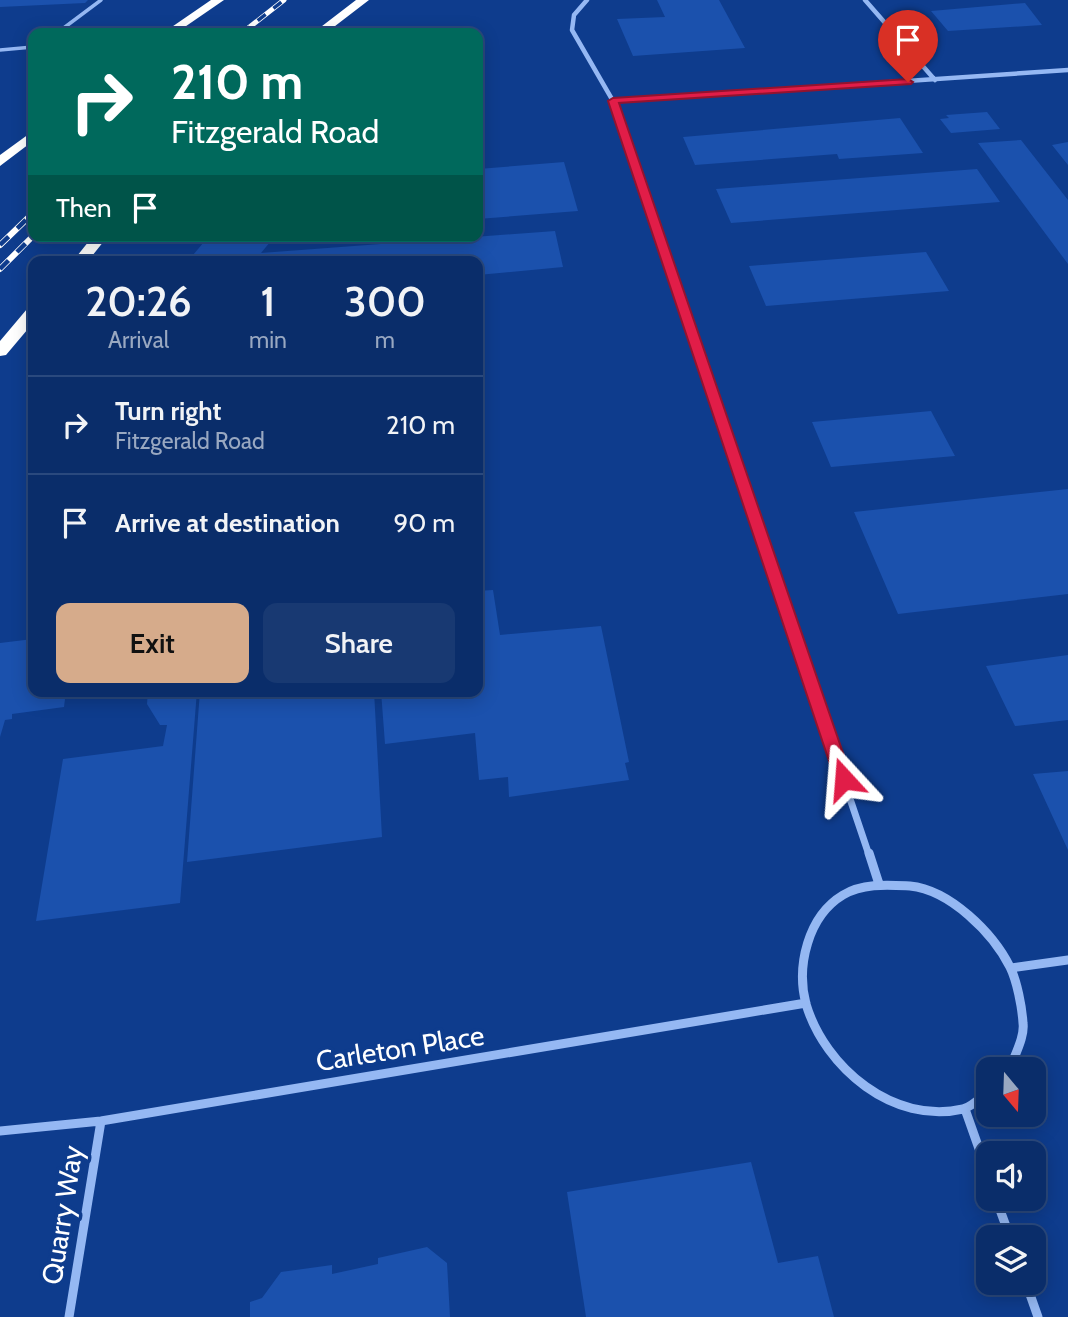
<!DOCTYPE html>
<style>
:root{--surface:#0a2d6a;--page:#183972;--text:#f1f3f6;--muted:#99a8c1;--line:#2a497e;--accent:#d6ab8b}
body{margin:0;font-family:Cabin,sans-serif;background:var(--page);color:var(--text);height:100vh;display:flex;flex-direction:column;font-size:26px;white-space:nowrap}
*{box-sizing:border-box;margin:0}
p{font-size:23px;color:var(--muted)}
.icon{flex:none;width:38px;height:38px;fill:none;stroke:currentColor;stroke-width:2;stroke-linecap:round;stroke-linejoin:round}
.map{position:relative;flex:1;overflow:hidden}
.panel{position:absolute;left:28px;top:256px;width:455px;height:441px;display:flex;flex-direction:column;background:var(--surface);border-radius:14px;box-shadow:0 4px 18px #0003,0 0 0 2px var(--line)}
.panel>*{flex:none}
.guide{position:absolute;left:28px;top:28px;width:455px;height:214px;border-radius:14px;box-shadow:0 4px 18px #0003,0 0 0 2px var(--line);background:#00695c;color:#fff;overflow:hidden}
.needle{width:46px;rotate:161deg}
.fabs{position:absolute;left:976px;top:1057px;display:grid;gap:14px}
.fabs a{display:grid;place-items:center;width:70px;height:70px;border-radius:14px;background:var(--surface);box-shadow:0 4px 18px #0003,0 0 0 2px var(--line);font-size:35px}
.pin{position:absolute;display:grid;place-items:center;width:60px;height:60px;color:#fff;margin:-72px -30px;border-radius:50% 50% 50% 0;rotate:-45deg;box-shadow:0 0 7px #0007}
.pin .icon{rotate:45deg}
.me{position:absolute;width:77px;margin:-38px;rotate:341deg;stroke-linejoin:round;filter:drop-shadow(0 0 5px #0008)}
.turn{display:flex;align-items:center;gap:24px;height:147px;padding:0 28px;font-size:32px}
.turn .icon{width:91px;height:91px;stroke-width:2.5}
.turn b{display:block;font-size:49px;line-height:60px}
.then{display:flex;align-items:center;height:66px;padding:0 28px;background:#0003;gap:14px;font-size:26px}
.eta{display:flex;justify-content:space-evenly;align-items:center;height:119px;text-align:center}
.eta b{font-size:42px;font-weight:600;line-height:49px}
.cta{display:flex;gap:14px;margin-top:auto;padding:14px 28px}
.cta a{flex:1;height:80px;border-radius:14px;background:var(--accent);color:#111;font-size:28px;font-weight:600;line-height:80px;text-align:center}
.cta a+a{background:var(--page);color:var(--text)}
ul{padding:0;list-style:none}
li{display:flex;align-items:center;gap:21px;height:98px;padding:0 28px;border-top:2px solid var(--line)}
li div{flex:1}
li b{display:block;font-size:26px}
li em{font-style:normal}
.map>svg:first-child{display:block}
.building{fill:#1b51ad}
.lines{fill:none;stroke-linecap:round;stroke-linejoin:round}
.lane{stroke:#95b8f3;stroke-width:3.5}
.street-far3{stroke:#95b8f3;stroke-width:4.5}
.street-far2{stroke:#95b8f3;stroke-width:5}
.street-far1{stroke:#95b8f3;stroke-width:7}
.street{stroke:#95b8f3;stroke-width:9}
.highway{fill:#fff;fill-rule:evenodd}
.rail-far1-casing{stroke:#fff;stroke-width:5}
.rail-casing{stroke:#fff;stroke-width:6}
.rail-far1{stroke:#0e3c8d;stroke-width:3.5;stroke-dasharray:10;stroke-linecap:butt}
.rail{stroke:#0e3c8d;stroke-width:4.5;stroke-dasharray:12;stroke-linecap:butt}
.route{fill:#e11d48;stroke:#92132f;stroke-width:2}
.labels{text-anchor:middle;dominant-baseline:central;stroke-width:7;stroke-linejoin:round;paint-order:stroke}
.near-street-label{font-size:28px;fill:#fff;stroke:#0e3c8d}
</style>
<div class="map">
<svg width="1068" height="1317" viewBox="0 0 1068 1317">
<rect width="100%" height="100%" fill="#0e3c8d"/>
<!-- building -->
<path class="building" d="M0,0H88L85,3L0,7Z
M657,0H719L745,48L633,56L617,19L665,17Z
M1025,3L1042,25L948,31L931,11Z
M987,112L1000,129L951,133L940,119L949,118L946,115Z
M900,118L923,153L839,159L837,154L695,165L683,137Z
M1021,140L1068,200V264L978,143Z
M1068,142V165L1052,145Z
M564,162L578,211L478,219V169Z
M977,169L1000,202L731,223L716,189Z
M555,231L563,267L478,275V261H188L209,236H275L261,253Z
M926,252L949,291L766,306L749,266Z
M931,411L955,456L831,467L812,422Z
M1068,489V594L898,614L854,512Z
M493,590L500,635L601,626L629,762L625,763L629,780L509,797L508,777L479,780L475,733L385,744L381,691H478V591Z
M33,639V691H66L64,707L12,714V719L5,720L0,737V643Z
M1068,655V720L1015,726L986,666Z
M148,691H197L180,903L36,921L63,759L163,746L167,725H160L147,704Z
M200,691H374L382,837L187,862Z
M1068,771V850L1033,774Z
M751,1162L778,1263L818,1256L834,1317H586L567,1192Z
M427,1247L447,1263L450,1317H250V1302L262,1298L281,1272L332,1265V1274L378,1264V1258Z"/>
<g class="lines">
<!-- lane -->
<path class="lane" d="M57,33L101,0
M0,50L33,47"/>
<!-- street-far3 -->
<path class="street-far3" d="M587,0L574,15L572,30L613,101L652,217
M865,0L935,80
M613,101L1068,70"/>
<!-- street-far2 -->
<path class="street-far2" d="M652,215L747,496"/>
<!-- street-far1 -->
<path class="street-far1" d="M747,494L869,855"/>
<!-- street -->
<path class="street" d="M869,853L879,884
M1011,968L1068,960
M989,1091C982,1096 972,1107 963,1109C894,1125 825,1068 806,1004C796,966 808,916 843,895C863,883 888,885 910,886C950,890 993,933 1010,967C1017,981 1022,1007 1023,1023C1025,1037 1014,1056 1010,1069
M965,1109L989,1177
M0,1131L101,1121L806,1003
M996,1199L1010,1237
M1026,1283L1038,1317
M69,1317L101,1121"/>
<!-- highway -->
<path class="highway" d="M211,0H224L176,33H163Z
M356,0H369L326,33H313Z
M33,131V141L0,166V155Z
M93,236H108L88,261H73Z
M33,308V323L6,355L0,356V341L27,309Z"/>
<!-- rail-far1 casing -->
<g class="rail-far1-casing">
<path id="rail-far1" d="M242,33L284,0
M30,217L33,214"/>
</g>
<!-- rail casing -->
<g class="rail-casing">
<path id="rail" d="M0,245L31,215
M0,269L33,236"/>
</g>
<!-- rail-far1 -->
<use href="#rail-far1" class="rail-far1"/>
<!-- rail -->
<use href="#rail" class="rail"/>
</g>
<!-- route -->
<path class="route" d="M908,79L913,82L911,84L619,103L852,779L850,785L844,787L838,785L835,779L608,101L613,98Z"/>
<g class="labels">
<!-- near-street labels -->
<g class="near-street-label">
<text transform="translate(400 1048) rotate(-9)">Carleton Place</text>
<text transform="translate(62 1215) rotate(-81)">Quarry Way</text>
</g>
</g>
</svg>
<div class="fabs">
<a><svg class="needle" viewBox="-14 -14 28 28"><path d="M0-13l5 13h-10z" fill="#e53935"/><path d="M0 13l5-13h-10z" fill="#99a8c1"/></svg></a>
<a><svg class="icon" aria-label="sound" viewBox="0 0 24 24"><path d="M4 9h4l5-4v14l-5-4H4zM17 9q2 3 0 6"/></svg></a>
<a><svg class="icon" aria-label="layers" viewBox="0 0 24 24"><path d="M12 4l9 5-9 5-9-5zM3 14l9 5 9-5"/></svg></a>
</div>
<div class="pin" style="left:908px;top:82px;background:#d93025"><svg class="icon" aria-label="arrive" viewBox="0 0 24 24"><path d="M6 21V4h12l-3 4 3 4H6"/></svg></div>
<svg class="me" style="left:844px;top:779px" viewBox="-20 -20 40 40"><path d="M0-17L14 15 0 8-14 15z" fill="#e11d48" stroke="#fff" stroke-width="4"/></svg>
<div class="guide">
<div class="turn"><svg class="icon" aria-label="right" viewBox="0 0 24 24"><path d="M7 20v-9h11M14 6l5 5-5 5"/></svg><div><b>210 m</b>Fitzgerald Road</div></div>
<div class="then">Then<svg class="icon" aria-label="arrive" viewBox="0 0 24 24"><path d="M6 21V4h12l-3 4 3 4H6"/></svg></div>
</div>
<section class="panel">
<div class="eta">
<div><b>20:26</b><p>Arrival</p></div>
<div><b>1</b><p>min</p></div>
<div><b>300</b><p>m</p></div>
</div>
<ul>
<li><svg class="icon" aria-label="right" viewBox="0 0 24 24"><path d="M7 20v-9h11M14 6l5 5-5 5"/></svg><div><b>Turn right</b><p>Fitzgerald Road</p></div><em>210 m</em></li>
<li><svg class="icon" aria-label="arrive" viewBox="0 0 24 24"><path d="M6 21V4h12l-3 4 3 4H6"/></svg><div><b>Arrive at destination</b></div><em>90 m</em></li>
</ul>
<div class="cta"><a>Exit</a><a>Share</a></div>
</section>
</div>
